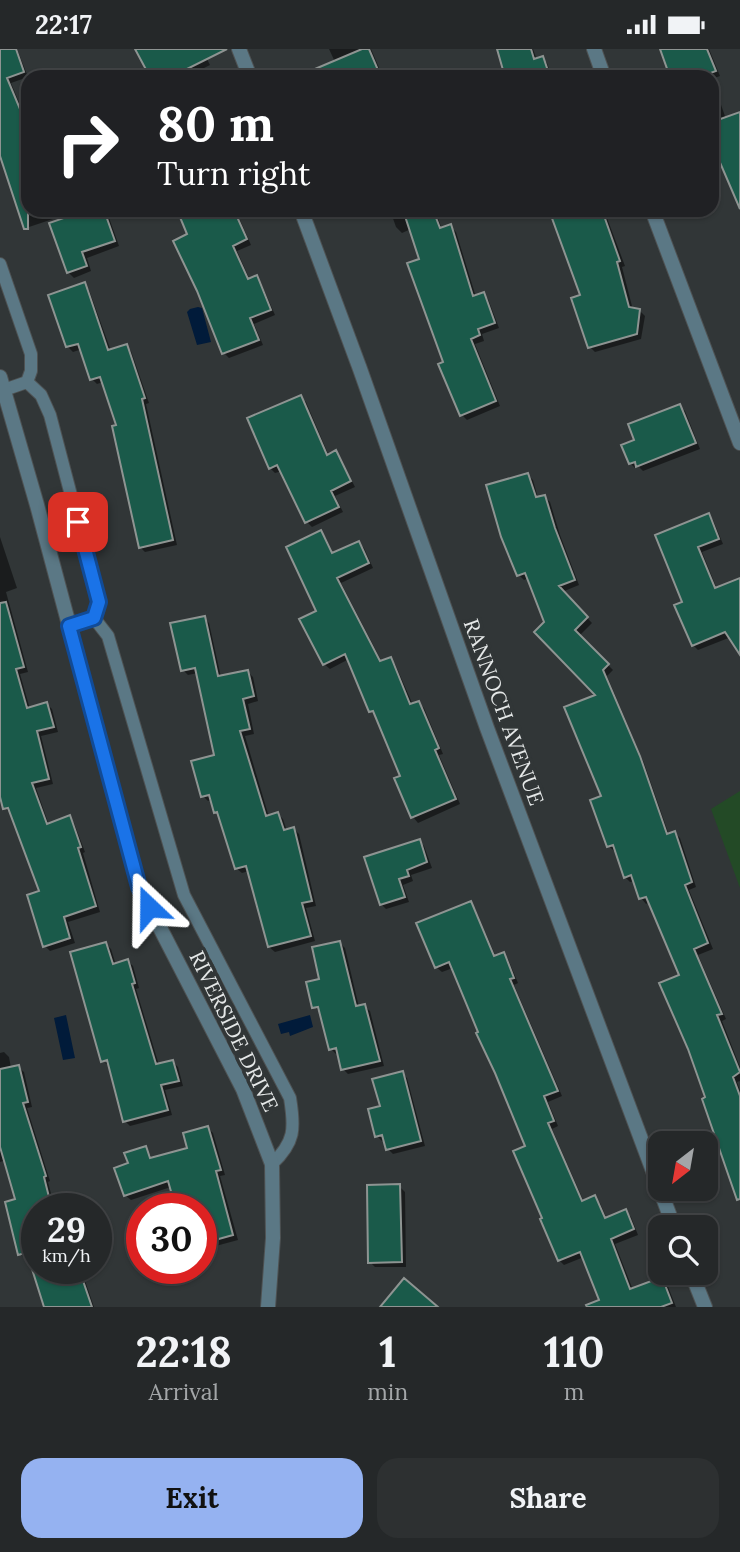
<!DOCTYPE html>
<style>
:root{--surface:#252829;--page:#2d3031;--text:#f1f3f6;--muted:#a3a6a8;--line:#424446;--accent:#95b2f1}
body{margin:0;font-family:Lora,serif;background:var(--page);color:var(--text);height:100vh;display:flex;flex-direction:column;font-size:26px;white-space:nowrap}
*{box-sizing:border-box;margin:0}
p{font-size:23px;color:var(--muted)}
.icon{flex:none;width:38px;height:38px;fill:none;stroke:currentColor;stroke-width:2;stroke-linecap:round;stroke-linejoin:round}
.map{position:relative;height:1258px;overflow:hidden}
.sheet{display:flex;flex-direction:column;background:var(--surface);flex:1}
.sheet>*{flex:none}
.guide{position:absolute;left:21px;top:21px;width:698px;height:147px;border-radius:21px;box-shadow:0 2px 5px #0004,0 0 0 2px var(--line);background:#202124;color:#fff;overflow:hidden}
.needle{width:46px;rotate:211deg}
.fabs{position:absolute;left:648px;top:1082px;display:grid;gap:14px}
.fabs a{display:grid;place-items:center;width:70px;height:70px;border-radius:14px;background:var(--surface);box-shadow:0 2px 5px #0004,0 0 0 2px var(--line);font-size:35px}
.speed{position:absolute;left:21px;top:1144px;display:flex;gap:14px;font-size:35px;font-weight:700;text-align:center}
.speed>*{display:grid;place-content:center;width:91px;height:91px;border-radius:50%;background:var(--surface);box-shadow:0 2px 5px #0004,0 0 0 2px var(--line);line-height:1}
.speed small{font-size:18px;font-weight:400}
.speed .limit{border:10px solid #d22;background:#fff;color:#111}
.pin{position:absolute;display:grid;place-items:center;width:60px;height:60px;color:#fff;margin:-30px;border-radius:14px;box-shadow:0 4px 10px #0006}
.me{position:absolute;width:77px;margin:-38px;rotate:337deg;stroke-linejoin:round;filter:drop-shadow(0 0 5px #0008)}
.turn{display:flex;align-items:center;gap:24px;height:147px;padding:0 21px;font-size:32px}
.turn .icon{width:91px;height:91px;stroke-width:2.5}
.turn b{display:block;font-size:49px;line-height:60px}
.eta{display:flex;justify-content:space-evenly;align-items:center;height:119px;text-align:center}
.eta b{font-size:42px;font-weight:800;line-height:49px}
.primary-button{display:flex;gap:14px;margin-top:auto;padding:14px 21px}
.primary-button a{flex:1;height:80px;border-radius:21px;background:var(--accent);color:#111;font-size:28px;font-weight:800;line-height:80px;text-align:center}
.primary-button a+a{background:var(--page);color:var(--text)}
.status{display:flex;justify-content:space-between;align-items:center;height:49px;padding:0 35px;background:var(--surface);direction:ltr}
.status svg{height:19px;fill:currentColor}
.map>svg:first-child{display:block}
.green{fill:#234a26}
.water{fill:#011b3a}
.shadow{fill:#0007}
.building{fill:#1a5a4a;stroke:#8e9492;stroke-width:2}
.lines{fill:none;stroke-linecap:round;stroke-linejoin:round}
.lane-casing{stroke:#4e5253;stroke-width:14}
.street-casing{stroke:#4e5253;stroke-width:16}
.lane{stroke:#5b7885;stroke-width:12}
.street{stroke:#5b7885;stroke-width:14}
.route-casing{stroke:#114b97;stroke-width:18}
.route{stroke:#1a73e8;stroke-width:12}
.labels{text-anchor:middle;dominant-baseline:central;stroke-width:7;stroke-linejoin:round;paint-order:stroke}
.street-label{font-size:21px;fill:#e5e8e8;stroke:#313637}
</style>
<div class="status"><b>22:17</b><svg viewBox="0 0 49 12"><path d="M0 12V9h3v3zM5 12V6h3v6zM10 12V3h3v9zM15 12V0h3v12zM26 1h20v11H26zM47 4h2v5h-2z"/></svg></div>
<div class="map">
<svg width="740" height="1258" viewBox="0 0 740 1258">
<rect width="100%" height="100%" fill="#313637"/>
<!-- green -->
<path class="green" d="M740,742V839L711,760Z"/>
<!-- water -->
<path class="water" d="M198,258L202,259L211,293L197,296L187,263L190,260Z
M66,966L75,1009L63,1011L54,969Z
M310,966L313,978L290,987L289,983L281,985L278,975Z"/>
<!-- shadow -->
<path class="shadow" d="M0,0H17L28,28L11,34L28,75V161H63L65,166L29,178L24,173L0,106Z
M137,0H202L210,16L186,28H152Z
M329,0H371L383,28H335V13Z
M498,0H533L537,11L542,9L547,14L552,28H507Z
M662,0H709L720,27L712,30V28H672Z
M712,30L726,70L740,69V155L716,100L712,101Z
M93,161L107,163L119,197L87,209L91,222L74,229L68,223Z
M178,161H226L240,171L251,196L237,202L250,231L256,228L261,234L275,266L254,275L263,296L229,309L224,304L189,186Z
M390,161H435L442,180L450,177L456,183L476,248L483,245L488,250L499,279L482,285L484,292L475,295L500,357L467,371L462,366L445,314L421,211L411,180L402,184L396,178Z
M546,161H604L625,217L622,218L633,261L640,262L645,267L641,290L595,303L590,298L583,247L555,174Z
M84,235L89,241L111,302L126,297L131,302L149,354L146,355L177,496L145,503L140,498L118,377L103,333L97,335L92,330L82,300L73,303L68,298L50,247Z
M300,348L306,353L329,407L335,404L340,409L355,438L335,447L343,463L312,478L307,473L282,422L275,424L270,419Z
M680,357L685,362L700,400L643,422L639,418L635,419L630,414L636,392Z
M528,426L533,431L538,449L545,448L550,453L560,486L579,536L562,543L592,574L579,587L613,621L607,627L644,714L669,786L675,784L680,789L696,838L689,841L713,900L698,906L726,970L722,972L740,1018V1032L737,1033L740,1041V1121L708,1049L661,935L681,927L650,853L646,855L641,849L635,832L630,833L625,828L616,802H614L609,797L598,646L546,573L529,529L524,531L519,526Z
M708,466L713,471L723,495L702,503L717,540L740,530V602L731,588L698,601L693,596L685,554L657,487Z
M321,483L326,489L334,506L359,494L364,499L373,519L341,534L382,613L390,610L395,615L413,656L419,654L424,659L443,705L439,706L460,755L418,774L413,768L396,730L402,728L349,610L330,620L324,615L318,563Z
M0,488L17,539L6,543L28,623L20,625L30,660L47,655L52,660L58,683L41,687L53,735L36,739L49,776L69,769L74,774L85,803L83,804L100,863L68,873L75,894L50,902L45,897L42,843L12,764L5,760L0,742Z
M204,569L209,574L221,628L248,623L253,628L258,652L248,655L254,685L245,687L269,768L278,765L283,770L287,782L294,780L299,785L316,857L306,859L315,892L275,903L269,898L249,822L242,824L236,819L221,768L215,763L212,751L208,752L203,747L216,707L198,624L188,626L183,621Z
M419,792L424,797L432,819L411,826L413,832L403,836L409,853L386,860L381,855Z
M470,854L475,859L496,908L503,905L508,910L518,934L514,936L562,1047L548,1053L558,1077L552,1080L584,1153L595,1149L600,1154L607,1170L626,1163L631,1168L638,1186L615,1195L633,1241L661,1230L667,1235L676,1258H603L584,1208L564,1216L559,1211L545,1169L527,1098L453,919L442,923L436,918Z
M340,894L345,899L359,958L364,957L370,962L384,1017L348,1025L343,1020L339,1004L336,1005L331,1000L321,963L314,958L321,931Z
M106,895L111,900L116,916L128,912L133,917L139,939L136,940L159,1016L173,1013L178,1018L183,1037L165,1041L172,1066L130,1077L125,1072L110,1017L105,1014L116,1010L103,1012Z
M4,1003L9,1008L11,1019L18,1018L24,1023L32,1058L27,1059L50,1132L48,1133L55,1160H37V1220H81L94,1258H46L30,1209L25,1210L20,1205L18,1151L6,1111L0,1113V1004Z
M402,1024L407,1029L425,1097L393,1105L388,1100L385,1091L382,1092L377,1087L382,1059Z
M208,1079L213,1084L225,1126L220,1127L238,1191L201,1201V1160H177L171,1138L131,1151L125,1146L130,1116L145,1099L153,1110L189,1100Z
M399,1137L405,1143L406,1218H375L370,1213Z"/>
<!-- building -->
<path class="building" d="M0,0H16L24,23L7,29L28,79V180H24L0,107Z
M135,0H227L171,28H150Z
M362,0H369L381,28H296Z
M497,0H531L534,10L543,7L550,28H491V25L503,21Z
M660,0H707L716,22L700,28H670Z
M740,63V160L712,95V73Z
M87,161H104L115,192L82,203L87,217L67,224L49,174Z
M177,161H234L247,190L233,197L248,230L257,226L271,261L250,269L259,291L222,305L197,242L173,192L187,185Z
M403,161H433L440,179L451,175L473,247L484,243L495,274L478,280L480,286L471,290L496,352L460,367L438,315L443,313L407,214L419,210Z
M549,161H602L620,212L617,213L629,258L640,260L637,285L588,299L571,249L580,246Z
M85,233L108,301L127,295L145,349L142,350L173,491L139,499L112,377L116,376L100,328L90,331L78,295L66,298L48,246Z
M301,346L327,406L336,401L351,432L331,442L339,458L305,474L277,416L269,420L247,369Z
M680,355L696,394L636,418L635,413L629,415L621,396L634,391L628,375Z
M528,424L536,448L545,446L555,479L575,531L559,537L588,568L575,581L609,615L603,621L640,707L667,785L675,782L692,833L685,836L708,894L694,900L722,965L717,966L740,1023L733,1028L740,1047V1150L737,1151L702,1050L705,1048L688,1000L659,934L679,926L646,848L639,850L631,826L624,829L613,796L607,798L590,751L601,747L564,658L595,646L534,583L544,573L525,524L517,527L501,488L486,436Z
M709,464L719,490L698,498L715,539L740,529V606L725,583L692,597L674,556L682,553L655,486Z
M321,481L332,504L359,492L369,514L337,529L380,612L391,608L410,655L419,652L439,699L435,701L456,750L411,769L394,729L400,727L373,662L369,663L345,605L323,616L299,570L316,562L286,498Z
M6,553L24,618L16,620L27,659L47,653L54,678L37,682L49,730L32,734L47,775L70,766L81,798L78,799L96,857L64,868L70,889L43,898L27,846L39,842L8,759L3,760L0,748V554Z
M205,567L218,627L248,621L254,647L243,650L250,680L240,682L266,767L278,763L284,781L294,778L312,852L302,854L311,887L268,898L246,817L235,820L217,763L214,764L209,746L201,748L191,712L214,706L195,619L181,622L170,574Z
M420,790L427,813L407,821L409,827L399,830L405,848L380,856L364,808Z
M471,852L494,907L504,903L514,929L510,930L558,1042L544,1047L554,1072L548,1074L582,1152L595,1146L605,1169L626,1160L634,1180L611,1190L630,1240L662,1228L672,1254L661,1258H587L586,1256L599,1251L580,1203L558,1212L540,1170L542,1169L513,1102L525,1097L495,1024L476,984L478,983L449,913L435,919L416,874Z
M340,892L356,957L365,955L380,1012L341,1021L336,999L329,1001L318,958L312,959L306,933L319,930L312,898Z
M106,893L113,915L128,910L135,934L132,935L156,1015L173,1011L179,1032L161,1036L168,1061L123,1073L107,1011L101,1013L70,903Z
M19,1016L28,1053L23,1054L46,1127L44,1128L52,1160H37V1201L18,1206L5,1153L15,1150L0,1098V1020Z
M403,1022L421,1092L386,1101L382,1086L375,1088L368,1060L380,1057L372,1030Z
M208,1077L221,1121L216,1122L233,1186L201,1195V1160H176L168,1132L124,1147L114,1119L128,1114L124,1104L146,1097L150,1109L187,1099L183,1084Z
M400,1135L402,1213L368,1214L367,1136Z
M32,1220H79L92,1258H44Z
M404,1229L438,1258H380Z"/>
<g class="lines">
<!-- lane casing -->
<g class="lane-casing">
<path id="lane" d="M0,215L31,305V322L27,333L4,341
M27,333L41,346L50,366L99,553L94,569L69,577
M94,569L108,587L184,846L290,1049C295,1080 295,1093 272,1115"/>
</g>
<!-- street casing -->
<g class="street-casing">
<path id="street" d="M239,0L250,28
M594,0L604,28
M301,161L360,320L487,679L674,1178
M652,161L740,394
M0,328L37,456L139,838L243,1040L272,1115L273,1189L268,1258
M691,1223L705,1258"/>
</g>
<!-- lane -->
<use href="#lane" class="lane"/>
<!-- street -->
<use href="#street" class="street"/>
</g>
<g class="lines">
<!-- route casing -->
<g class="route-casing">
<path id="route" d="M78,473L99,553L94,569L69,577L139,838L149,858"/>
</g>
<!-- route -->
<use href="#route" class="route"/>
</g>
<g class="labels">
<!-- street labels -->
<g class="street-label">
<text transform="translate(504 663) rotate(70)">RANNOCH AVENUE</text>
<text transform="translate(234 982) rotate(64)">RIVERSIDE DRIVE</text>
</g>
</g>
</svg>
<div class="fabs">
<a><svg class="needle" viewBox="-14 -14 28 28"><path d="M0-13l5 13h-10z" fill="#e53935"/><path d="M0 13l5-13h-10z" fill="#a3a6a8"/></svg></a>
<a><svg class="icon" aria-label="search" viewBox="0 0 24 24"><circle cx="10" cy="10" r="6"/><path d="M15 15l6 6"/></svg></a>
</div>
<div class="speed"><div>29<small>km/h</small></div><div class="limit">30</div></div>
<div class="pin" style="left:78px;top:473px;background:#d93025"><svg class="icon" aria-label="arrive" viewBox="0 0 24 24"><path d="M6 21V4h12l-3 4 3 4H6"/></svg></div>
<svg class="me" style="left:149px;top:858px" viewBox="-20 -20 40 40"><path d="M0-17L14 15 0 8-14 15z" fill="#1a73e8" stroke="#fff" stroke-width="4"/></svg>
<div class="guide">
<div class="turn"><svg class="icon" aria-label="right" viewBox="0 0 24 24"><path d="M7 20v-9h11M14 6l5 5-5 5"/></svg><div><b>80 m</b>Turn right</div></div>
</div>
</div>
<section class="sheet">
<div class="eta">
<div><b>22:18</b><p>Arrival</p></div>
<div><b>1</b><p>min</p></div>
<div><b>110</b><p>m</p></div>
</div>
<div class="primary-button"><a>Exit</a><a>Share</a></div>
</section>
